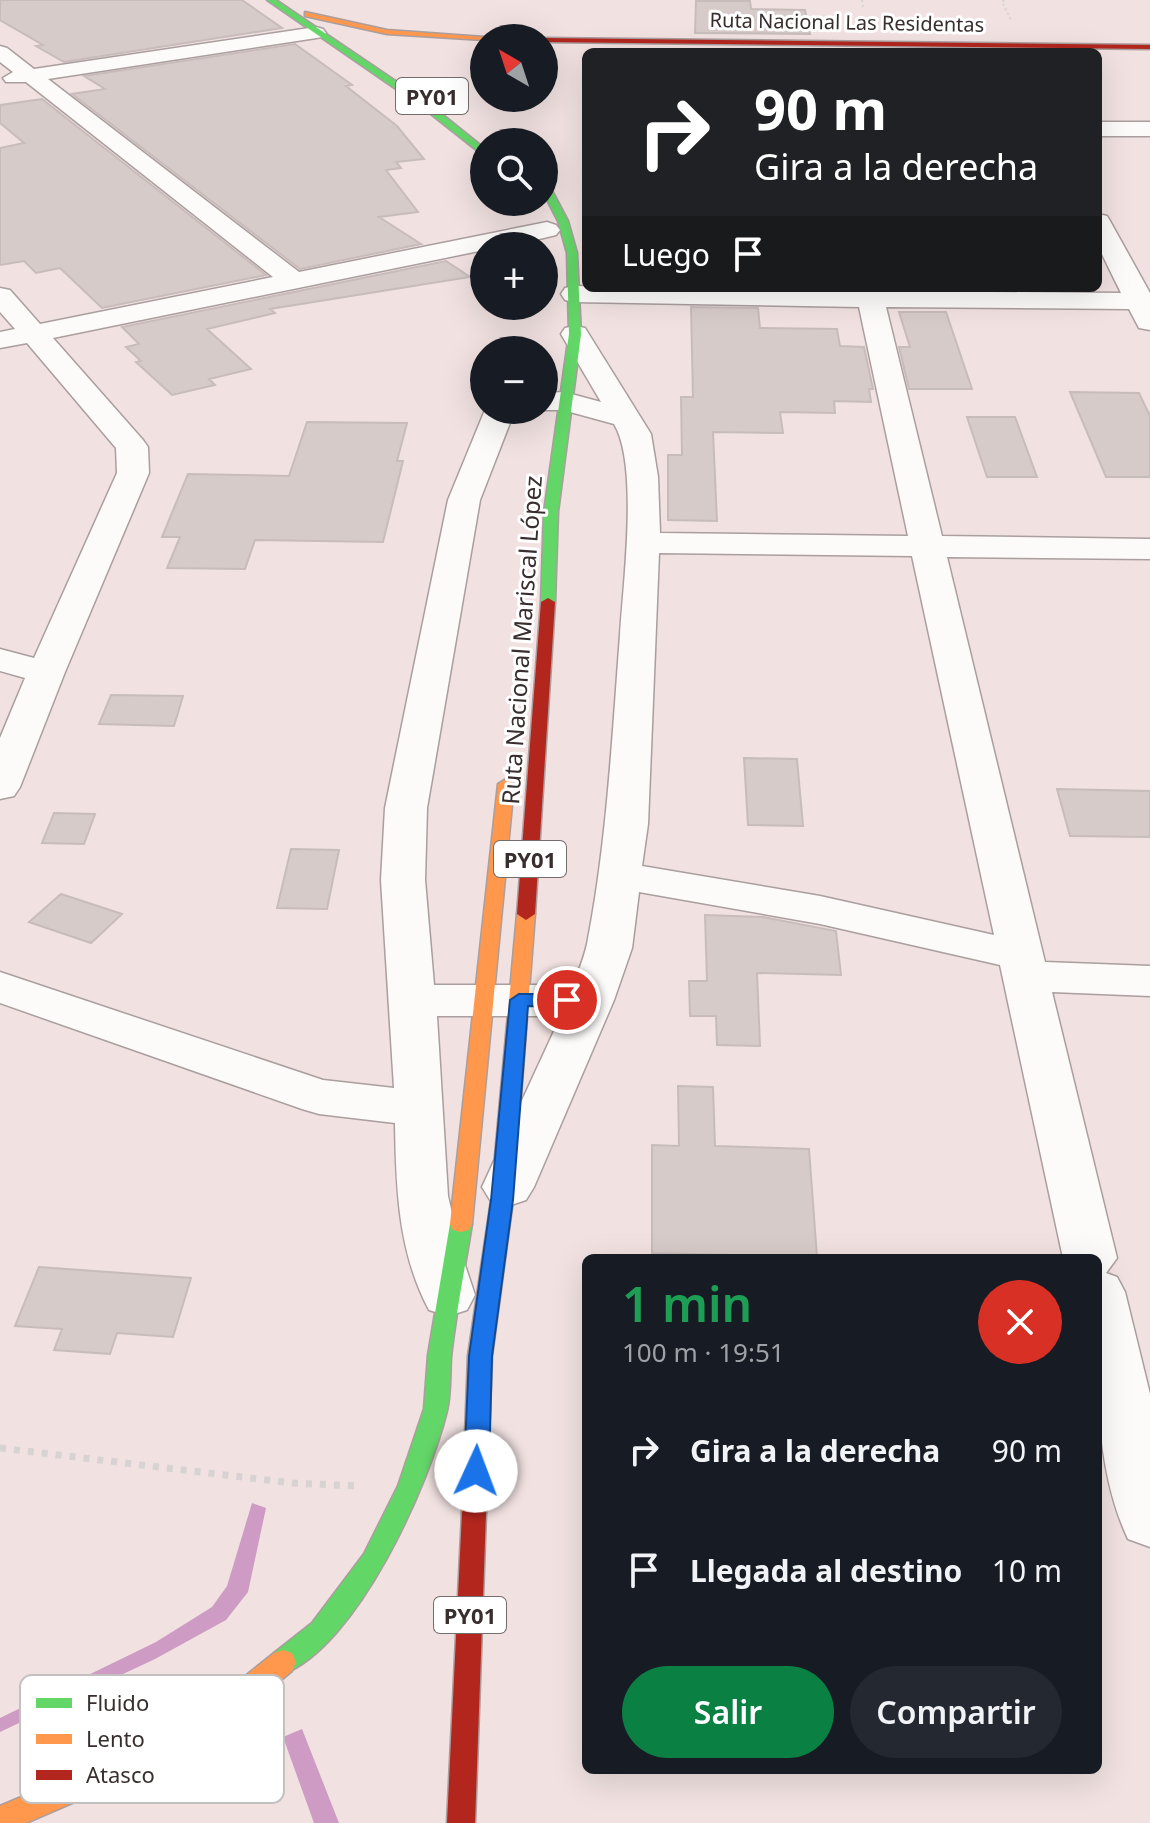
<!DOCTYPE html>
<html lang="es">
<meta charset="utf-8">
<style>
:root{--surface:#171b24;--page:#242831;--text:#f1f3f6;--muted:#9ea1a6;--accent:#0b8043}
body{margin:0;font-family:"Noto Sans",sans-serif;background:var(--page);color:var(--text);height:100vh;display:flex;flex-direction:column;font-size:30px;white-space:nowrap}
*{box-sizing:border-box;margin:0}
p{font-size:26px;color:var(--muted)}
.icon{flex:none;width:44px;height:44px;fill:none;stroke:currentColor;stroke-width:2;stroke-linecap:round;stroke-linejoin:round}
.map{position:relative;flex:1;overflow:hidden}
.details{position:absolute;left:582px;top:1254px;width:520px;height:520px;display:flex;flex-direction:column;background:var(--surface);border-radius:12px;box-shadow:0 8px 32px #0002}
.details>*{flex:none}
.top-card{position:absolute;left:582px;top:48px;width:520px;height:244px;border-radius:12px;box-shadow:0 8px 32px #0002;background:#202124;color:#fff;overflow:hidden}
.needle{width:52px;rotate:321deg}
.buttons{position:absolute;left:470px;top:24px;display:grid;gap:16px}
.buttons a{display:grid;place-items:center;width:88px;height:88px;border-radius:50%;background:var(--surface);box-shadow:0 8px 32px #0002;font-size:40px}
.pin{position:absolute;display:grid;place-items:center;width:68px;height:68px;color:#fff;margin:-34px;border:4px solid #fff;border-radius:50%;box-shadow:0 2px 8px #0007}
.me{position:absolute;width:88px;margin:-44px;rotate:2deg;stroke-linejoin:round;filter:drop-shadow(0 0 6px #0008)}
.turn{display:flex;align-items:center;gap:28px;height:168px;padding:0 40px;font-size:36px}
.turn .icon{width:104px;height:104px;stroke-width:2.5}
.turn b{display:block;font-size:56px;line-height:68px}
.then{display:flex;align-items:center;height:76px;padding:0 40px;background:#0003;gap:16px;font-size:30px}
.round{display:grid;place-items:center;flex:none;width:84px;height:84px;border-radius:42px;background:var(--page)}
.head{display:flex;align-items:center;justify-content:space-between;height:136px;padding:0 40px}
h1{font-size:48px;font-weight:600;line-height:60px;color:#1e9e55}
.primary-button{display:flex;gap:16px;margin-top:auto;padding:16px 40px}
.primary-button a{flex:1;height:92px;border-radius:48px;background:var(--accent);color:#fff;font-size:32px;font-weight:600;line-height:92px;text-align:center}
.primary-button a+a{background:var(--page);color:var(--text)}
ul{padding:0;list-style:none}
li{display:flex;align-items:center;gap:24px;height:120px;padding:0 40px}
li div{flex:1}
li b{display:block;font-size:30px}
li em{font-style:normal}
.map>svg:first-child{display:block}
.water{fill:#cd9bc4}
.building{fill:#d7cbc9;stroke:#c8bcba;stroke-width:2}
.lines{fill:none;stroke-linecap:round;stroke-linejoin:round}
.street-casing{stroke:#aa9e9e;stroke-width:3}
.fast-casing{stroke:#aa9e9e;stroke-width:3}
.slow-casing{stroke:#aa9e9e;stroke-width:3}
.jam-casing{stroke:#aa9e9e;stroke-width:3}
.path-far1{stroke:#d7d3d3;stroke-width:2;stroke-dasharray:2 3;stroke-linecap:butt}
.path{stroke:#d7d3d3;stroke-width:7;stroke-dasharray:6 8;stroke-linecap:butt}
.street{fill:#fdfafa;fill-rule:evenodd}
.fast{fill:#63d668;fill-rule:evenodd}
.slow{fill:#ff974d;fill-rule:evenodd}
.jam{fill:#b3261e;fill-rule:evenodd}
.route{fill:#1a73e8;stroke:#114b97;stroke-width:2}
.labels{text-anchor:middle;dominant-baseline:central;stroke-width:6;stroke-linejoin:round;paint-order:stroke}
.far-street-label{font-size:20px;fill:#382e2e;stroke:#fff}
.shield{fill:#fff;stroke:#746d6d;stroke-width:2}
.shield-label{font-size:22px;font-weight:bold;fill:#382e2e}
.street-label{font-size:24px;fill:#382e2e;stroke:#fff}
.key{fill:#fff;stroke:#c3c0c0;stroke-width:2}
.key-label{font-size:22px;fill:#382e2e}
</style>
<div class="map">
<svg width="1150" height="1823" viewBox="0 0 1150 1823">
<rect width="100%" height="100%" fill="#f1e1e1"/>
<!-- water -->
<path class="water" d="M252,1503L266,1508L248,1592L226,1620L155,1659L0,1732V1718L156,1642L212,1607L227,1586Z
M302,1729L339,1823H314L283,1737Z"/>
<!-- building -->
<path class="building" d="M0,0H242L282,28L64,62L36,46L43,45L0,20Z
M696,1H750L751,9L805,10L810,34L695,33Z
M295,44L352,85L346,86L397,126L424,159L396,162L401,168L386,170L418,212L379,217L421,244L300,269L72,94L105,89L84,76Z
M42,99L266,275L102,308L60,268L36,273L24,261L0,265V148L24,143L0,123V105Z
M446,261L470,277L270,309L275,313L207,329L251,369L209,379L215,385L172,395L136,362L141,361L126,347L139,344L122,327Z
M691,307L758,308L760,328L837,329L840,346L864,347L873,389H869L871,402L834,401L835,413L780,412L783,433L713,432L717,521L668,520V455H682L681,397H693Z
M899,312H946L972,389H909L899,347H910Z
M1070,392L1139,393L1150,416V477H1106Z
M967,417H1015L1037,477H987Z
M307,422L407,423L397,461H403L383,542L255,540L245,569L167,568L180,537H162L188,474L289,476Z
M111,695L183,696L174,726L99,724Z
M744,758L797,759L803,826L748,825Z
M1057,789L1150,791V837L1070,836Z
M54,813L95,814L84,844L42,843Z
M291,849L339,850L327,909L277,908Z
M61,894L122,914L91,943L29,922Z
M705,915L763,917L836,931L841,975L757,973L760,1046L717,1045L716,1016H690L689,981H707Z
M678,1086L713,1087L715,1146L809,1149L817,1257L652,1253V1145L679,1146Z
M39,1267L191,1278L173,1337L117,1333L110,1354L54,1350L62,1329L15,1326Z"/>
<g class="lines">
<!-- street casing -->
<g class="street-casing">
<path id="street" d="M316,27L323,29L326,33L323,37L48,79L299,272L547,222L556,225L560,230L556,235C532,241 509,246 484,246V250L53,338L143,440L148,447L149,473L65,672L20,787L14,796L0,799V738L25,678L0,671V649L34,658L117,473L116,448L27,343L0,348V332L15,329L0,312V288L10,290L40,324L273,277L26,82H6L3,78L13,72L0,62V46L7,48L34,69Z
M1098,122H1150V136H1098Z
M1098,214L1107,216L1110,221L1150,293V330L1139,328L1129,309L886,307L942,536L1150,539V559L947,557L1045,962L1150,966V996L1052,992L1117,1258L1106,1273L1117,1277L1125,1292L1150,1394V1547L1128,1539C1089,1456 1098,1348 1098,1258H1063L1000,965L820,924L639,892L632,948L614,1000L534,1187L526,1200L508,1206L490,1200L482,1187L561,1016H437L448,1196L462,1256L475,1295L467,1310L448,1316L429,1310C398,1252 396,1187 395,1123L319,1114L302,1109L0,1003V972L323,1080L394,1088L381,880L385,808L448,500L485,410H515L480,500L427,808L425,880L434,985H573C578,972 584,958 587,944C607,842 612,739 620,635C623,585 639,465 614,424L563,410H540H544V393L564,392L601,402L561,334L565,328L575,326L585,328L651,434L658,477L660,533L908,536L859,307L574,302L565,300L561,294L565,288L574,286L855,291V288H881L882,291L1121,293L1098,246ZM659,553L912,556L994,935L820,896L642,866L648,824Z"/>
</g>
<!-- fast casing -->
<g class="fast-casing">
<path id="fast" d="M267,0H276L428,103L484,148V156L422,107Z
M544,182L549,185L568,221L577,253L581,334L558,512L555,602L548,606L541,602L544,512L569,334L567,253L558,221L544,194Z
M461,1216L469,1218L472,1224C465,1268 456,1312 451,1357C450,1375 451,1394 447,1411C429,1485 357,1646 283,1674L274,1671L270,1662L274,1653L312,1623L364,1554L398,1486L424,1409L428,1355L450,1224L453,1218Z"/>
</g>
<!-- slow casing -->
<g class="slow-casing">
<path id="slow" d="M305,12L387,30L498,38L484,40L387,34L305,16Z
M506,779L514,784L472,1224L469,1230L461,1232L453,1230L450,1224L498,784Z
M526,908L535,914L513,1200L492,1356L486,1513L483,1521L474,1524L465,1521L462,1513L468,1356L491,1200L517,914Z
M283,1650L292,1653L296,1662L292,1671L195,1750L26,1823H0V1806L175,1732L274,1653Z"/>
</g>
<!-- jam casing -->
<g class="jam-casing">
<path id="jam" d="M542,38H544L1150,45V49L544,42Z
M548,598L555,602L535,914L526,920L517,914L541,602Z
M474,1502L483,1505L486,1513L475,1823H447L462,1513L465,1505Z"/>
</g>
<!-- path-far1 -->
<path class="path-far1" d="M862,0L863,7
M1004,0L1002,2L1011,20"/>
<!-- path -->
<path class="path" d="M0,1448L292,1483L357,1486"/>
<!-- street -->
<use href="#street" class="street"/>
<!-- fast -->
<use href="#fast" class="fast"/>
<!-- slow -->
<use href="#slow" class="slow"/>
<!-- jam -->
<use href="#jam" class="jam"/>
</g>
<!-- route -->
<path class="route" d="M519,994H567L577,1000L567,1007L528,1006L513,1200L492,1356L489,1471L485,1478L476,1481L468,1478L464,1471L469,1356L491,1200L510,1000Z"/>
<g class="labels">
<!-- far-street labels -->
<g class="far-street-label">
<text transform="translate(847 22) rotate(1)">Ruta Nacional Las Residentas</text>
</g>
<!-- shield labels -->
<g class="shield">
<rect x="396" y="78" width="72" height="36" rx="6"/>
<rect x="494" y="841" width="72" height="36" rx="6"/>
<rect x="434" y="1597" width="72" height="36" rx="6"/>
</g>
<g class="shield-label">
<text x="432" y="96">PY01</text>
<text x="530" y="859">PY01</text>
<text x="470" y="1615">PY01</text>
</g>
<!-- street labels -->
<g class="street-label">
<text transform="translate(521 640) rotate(-86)">Ruta Nacional Mariscal López</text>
</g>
</g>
<!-- legend -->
<rect x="20" y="1675" width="264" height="128" rx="12" class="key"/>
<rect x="36" y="1698" width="36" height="10" fill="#63d668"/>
<rect x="36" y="1734" width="36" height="10" fill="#ff974d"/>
<rect x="36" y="1770" width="36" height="10" fill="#b3261e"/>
<g class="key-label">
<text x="86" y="1711">Fluido</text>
<text x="86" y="1747">Lento</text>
<text x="86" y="1783">Atasco</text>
</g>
</svg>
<div class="buttons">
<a><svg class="needle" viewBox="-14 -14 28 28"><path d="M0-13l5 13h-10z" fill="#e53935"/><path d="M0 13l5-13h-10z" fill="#9ea1a6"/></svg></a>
<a><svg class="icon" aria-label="search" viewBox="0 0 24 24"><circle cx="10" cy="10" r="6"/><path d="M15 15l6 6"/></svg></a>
<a>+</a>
<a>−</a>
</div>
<div class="pin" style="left:567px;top:1000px;background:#d93025"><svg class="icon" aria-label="arrive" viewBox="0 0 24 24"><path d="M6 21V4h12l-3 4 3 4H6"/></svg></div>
<svg class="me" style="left:476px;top:1471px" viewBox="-20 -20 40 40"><circle r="19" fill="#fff"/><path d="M0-13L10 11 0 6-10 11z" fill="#1a73e8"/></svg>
<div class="top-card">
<div class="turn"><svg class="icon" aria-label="right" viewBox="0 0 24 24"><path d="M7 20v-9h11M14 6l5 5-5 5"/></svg><div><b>90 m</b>Gira a la derecha</div></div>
<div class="then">Luego<svg class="icon" aria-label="arrive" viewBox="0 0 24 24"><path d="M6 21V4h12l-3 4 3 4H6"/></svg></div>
</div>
<section class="details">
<div class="head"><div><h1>1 min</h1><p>100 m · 19:51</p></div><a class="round" style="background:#d93025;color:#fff"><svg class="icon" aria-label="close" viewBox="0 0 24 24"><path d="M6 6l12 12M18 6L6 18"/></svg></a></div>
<ul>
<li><svg class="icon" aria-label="right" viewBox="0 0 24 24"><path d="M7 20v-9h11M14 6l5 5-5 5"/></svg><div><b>Gira a la derecha</b></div><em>90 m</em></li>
<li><svg class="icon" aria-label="arrive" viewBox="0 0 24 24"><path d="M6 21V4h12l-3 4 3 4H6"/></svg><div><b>Llegada al destino</b></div><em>10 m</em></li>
</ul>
<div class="primary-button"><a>Salir</a><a>Compartir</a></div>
</section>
</div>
